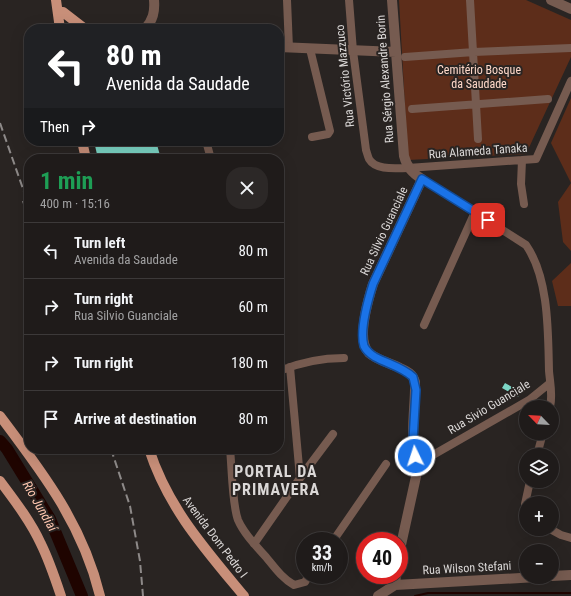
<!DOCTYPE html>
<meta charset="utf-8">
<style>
:root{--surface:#1f1b1a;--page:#2c2827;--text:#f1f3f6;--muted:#a1a1a2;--line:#3c3939}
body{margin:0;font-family:"Roboto Condensed",sans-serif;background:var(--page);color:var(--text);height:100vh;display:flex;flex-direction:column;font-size:15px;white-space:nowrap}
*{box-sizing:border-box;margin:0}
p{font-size:13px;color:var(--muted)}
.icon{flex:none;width:22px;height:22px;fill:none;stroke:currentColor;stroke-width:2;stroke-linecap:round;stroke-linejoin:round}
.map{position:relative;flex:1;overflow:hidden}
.panel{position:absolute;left:24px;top:154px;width:260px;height:300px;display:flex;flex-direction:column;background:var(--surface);border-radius:16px;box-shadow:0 4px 16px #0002,0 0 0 1px var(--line)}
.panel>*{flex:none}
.top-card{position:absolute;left:24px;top:24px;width:260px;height:122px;border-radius:16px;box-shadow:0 4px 16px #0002,0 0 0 1px var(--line);background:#202124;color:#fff;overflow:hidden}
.needle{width:26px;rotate:295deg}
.controls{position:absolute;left:519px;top:400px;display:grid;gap:8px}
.controls a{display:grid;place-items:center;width:40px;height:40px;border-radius:50%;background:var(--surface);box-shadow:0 4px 16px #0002,0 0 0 1px var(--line);font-size:20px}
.speed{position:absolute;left:296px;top:532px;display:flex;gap:8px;font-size:20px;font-weight:700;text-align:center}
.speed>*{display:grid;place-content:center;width:52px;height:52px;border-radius:50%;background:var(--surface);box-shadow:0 4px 16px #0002,0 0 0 1px var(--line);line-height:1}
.speed small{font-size:10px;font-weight:400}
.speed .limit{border:6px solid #d22;background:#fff;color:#111}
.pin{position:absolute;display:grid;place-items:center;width:34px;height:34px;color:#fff;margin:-17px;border-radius:8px;box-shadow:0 2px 6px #0006}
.me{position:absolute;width:44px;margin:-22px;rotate:356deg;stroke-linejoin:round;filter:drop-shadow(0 0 3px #0008)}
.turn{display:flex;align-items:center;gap:14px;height:84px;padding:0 16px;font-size:18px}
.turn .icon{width:52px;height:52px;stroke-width:2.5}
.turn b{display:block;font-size:28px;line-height:34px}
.then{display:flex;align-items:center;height:38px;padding:0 16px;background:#0003;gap:8px;font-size:15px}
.round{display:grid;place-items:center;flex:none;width:42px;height:42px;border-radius:16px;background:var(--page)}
.headline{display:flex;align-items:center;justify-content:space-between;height:68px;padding:0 16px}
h1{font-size:24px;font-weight:700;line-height:30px;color:#1e9e55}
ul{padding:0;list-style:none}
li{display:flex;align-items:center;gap:12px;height:56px;padding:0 16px;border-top:1px solid var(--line)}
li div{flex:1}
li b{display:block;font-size:15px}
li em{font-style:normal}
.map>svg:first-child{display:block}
.green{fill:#5d2d1a}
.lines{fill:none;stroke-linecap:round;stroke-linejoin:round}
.stream{stroke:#1f0400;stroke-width:2}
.river{stroke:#1f0400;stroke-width:12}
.building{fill:#7cd5c5}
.minor{stroke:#765b50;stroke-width:8}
.tertiary{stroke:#765b50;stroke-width:10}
.primary{stroke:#c88f79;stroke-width:10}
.rail{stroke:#8e8a89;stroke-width:2;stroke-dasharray:8 4;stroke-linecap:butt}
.route-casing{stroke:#114b97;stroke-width:10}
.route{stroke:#1a73e8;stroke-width:7}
.labels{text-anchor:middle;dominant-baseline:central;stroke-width:4;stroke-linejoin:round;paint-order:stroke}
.park-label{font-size:12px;fill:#fed8c9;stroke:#292422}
.street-label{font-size:12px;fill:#dbd8d7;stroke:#292422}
.water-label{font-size:13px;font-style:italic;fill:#ffc7b0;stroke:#292422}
.district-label{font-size:16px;font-weight:bold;letter-spacing:1px;fill:#dbd8d7;stroke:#292422}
</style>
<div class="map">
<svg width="571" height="596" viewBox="0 0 571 596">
<rect width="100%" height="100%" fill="#292422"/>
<!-- green -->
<path class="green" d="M399,0H526L571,20V57L526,154L408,160Z
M571,98V183L551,143Z
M571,183V251L563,242L558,202Z
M571,263V306H558L552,281Z"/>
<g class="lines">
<!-- stream -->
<path class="stream" d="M415,596L428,593H571"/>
<!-- river -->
<path class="river" d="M0,441L7,449L50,519L82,596"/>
</g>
<!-- building -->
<path class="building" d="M94,141H156L161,159H98Z
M505,383L521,392L518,397L502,388Z"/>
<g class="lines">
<!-- minor -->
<path class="minor" d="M287,0L289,48
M349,0L353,51L366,150C367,153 368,157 369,159C376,171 397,168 408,168L536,159L571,81
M470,0L478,139
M310,49L330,131L328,134L312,137
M405,57L474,52L571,48
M412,109L548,99
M206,141L211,159
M522,160L521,184L524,204
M422,179L526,245C549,278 548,332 549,371C550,383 553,395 550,407
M424,325L475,212
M290,367L300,478
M279,371C301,362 320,358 344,358
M230,449C232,468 232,504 238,520C244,534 256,546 266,557C275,568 282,578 294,585L305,582L309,575
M537,455L543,433
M419,463L529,400L550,383
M526,510L525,504L530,481
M550,529L561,535L571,538
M333,541L386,464
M254,544L300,478L333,434"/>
<!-- tertiary -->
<path class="tertiary" d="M392,0L404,156C407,167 412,173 422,179L373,284C368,300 356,340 369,353C377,360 390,363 400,368C407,371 413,374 415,382C416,405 408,443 419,463L399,554
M551,0L571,9
M145,29C153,20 155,12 154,0
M279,47L396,52
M552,576L571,575
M395,585L396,575
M378,596L395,585L537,577"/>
<!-- primary -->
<path class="primary" d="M56,0L60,29
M63,12L85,29
M82,141L86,159
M0,416C43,473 83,525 100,596
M149,449C168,508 205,549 244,596
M0,481C15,501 31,522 41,544C49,560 55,578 61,596"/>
<!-- rail -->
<path class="rail" d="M0,123L29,206
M23,201L29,218
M111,449L130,506L140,561L143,596"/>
</g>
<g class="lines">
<!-- route casing -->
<g class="route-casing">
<path id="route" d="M415,456L413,440L416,390L413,377C402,367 388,364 375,357C370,354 366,350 364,346C359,330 368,300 373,284L422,179L488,220"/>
</g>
<!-- route -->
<use href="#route" class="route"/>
</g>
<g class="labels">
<!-- park labels -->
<g class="park-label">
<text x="479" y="70">Cemitério Bosque<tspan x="479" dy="14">da Saudade</tspan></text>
</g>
<!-- street labels -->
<g class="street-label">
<text transform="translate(345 76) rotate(-96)">Rua Victório Mazzuco</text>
<text transform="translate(385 79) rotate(-94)">Rua Sérgio Alexandre Borin</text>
<text transform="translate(478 151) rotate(-4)">Rua Alameda Tanaka</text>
<text transform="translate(384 231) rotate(-65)">Rua Silvio Guanciale</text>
<text transform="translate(489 407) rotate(-31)">Rua Sivio Guanciale</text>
<text transform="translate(215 537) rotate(53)">Avenida Dom Pedro I</text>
<text transform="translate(467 568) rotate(-3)">Rua Wilson Stefani</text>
</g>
<!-- water labels -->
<g class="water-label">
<text transform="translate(40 506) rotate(60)">Rio Jundiaí</text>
</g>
<!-- district labels -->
<g class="district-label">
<text x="276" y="471">PORTAL DA<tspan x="276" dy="18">PRIMAVERA</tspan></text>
</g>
</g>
</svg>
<div class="controls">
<a><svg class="needle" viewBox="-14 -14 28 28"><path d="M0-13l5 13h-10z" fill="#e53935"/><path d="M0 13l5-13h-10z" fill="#a1a1a2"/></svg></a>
<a><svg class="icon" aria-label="layers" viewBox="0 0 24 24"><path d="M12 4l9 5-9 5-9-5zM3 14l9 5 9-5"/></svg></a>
<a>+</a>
<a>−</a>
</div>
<div class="speed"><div>33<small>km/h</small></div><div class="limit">40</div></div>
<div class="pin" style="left:488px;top:220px;background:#d93025"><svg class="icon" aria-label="arrive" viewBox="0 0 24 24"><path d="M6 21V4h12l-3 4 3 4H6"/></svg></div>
<svg class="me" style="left:415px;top:456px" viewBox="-20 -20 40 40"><circle r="17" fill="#1a73e8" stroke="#fff" stroke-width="3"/><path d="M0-11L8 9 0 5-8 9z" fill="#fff"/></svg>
<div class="top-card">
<div class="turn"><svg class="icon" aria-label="left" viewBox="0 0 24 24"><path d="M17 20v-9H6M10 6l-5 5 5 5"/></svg><div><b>80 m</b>Avenida da Saudade</div></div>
<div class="then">Then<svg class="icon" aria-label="right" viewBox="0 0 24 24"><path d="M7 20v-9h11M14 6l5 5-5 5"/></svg></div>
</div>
<section class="panel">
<div class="headline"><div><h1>1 min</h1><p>400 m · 15:16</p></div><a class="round"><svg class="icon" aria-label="close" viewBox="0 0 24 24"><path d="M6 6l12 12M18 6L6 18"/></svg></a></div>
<ul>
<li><svg class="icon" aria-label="left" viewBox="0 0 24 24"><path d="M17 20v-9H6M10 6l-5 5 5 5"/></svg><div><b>Turn left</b><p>Avenida da Saudade</p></div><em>80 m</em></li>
<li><svg class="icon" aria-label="right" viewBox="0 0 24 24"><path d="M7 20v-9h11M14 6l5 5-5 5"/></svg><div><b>Turn right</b><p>Rua Silvio Guanciale</p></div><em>60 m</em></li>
<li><svg class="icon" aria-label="right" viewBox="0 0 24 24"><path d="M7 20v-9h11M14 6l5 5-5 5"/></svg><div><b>Turn right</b></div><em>180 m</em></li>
<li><svg class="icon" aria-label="arrive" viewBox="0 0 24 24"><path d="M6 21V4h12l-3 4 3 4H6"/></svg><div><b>Arrive at destination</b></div><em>80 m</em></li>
</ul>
</section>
</div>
